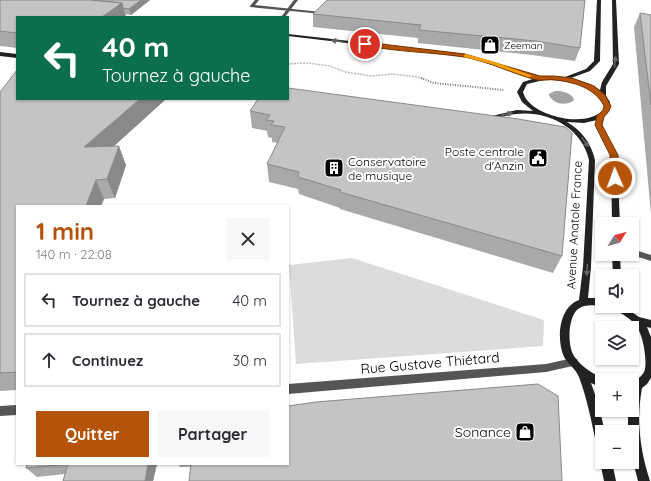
<!DOCTYPE html>
<html lang="fr">
<meta charset="utf-8">
<style>
:root{--surface:#fff;--page:#f7f7f7;--text:#2b2b33;--muted:#7c7c81;--line:#e1e1e2;--accent:#b45309}
body{margin:0;font-family:Quicksand,sans-serif;background:var(--page);color:var(--text);height:100vh;display:flex;flex-direction:column;font-size:15px;white-space:nowrap}
*{box-sizing:border-box;margin:0}
p{font-size:13px;color:var(--muted)}
.icon{flex:none;width:22px;height:22px;fill:none;stroke:currentColor;stroke-width:2;stroke-linecap:round;stroke-linejoin:round}
.map{position:relative;flex:1;overflow:hidden}
.sheet{position:absolute;left:16px;top:205px;width:273px;height:260px;display:flex;flex-direction:column;background:var(--surface);border-radius:0px;box-shadow:0 1px 3px #0004}
.sheet>*{flex:none}
.guide{position:absolute;left:16px;top:16px;width:273px;height:84px;border-radius:0px;box-shadow:0 1px 3px #0004;background:#0b6e4f;color:#fff;overflow:hidden}
.needle{width:26px;rotate:53deg}
.fabs{position:absolute;left:595px;top:217px;display:grid;gap:8px}
.fabs a{display:grid;place-items:center;width:44px;height:44px;border-radius:0px;background:var(--surface);box-shadow:0 1px 3px #0004;font-size:20px}
.pin{position:absolute;display:grid;place-items:center;width:34px;height:34px;color:#fff;margin:-17px;border:2px solid #fff;border-radius:50%;box-shadow:0 1px 4px #0007}
.me{position:absolute;width:44px;margin:-22px;rotate:358deg;stroke-linejoin:round;filter:drop-shadow(0 0 3px #0008)}
.turn{display:flex;align-items:center;gap:14px;height:84px;padding:0 20px;font-size:18px}
.turn .icon{width:52px;height:52px;stroke-width:2.5}
.turn b{display:block;font-size:28px;line-height:34px}
.round{display:grid;place-items:center;flex:none;width:42px;height:42px;border-radius:0px;background:var(--page)}
.overview{display:flex;align-items:center;justify-content:space-between;height:68px;padding:0 20px}
h1{font-size:24px;font-weight:800;line-height:30px;color:var(--accent)}
.cta{display:flex;gap:8px;margin-top:auto;padding:8px 20px}
.cta a{flex:1;height:46px;border-radius:0px;background:var(--accent);color:#fff;font-size:16px;font-weight:800;line-height:46px;text-align:center}
.cta a+a{background:var(--page);color:var(--text)}
ul{padding:0;list-style:none}
li{display:flex;align-items:center;gap:12px;height:54px;margin:0 8px 6px;padding:0 12px;border:2px solid var(--line);border-radius:0px}
li div{flex:1}
li b{display:block;font-size:15px}
li em{font-style:normal}
.map>svg:first-child{display:block}
.green{fill:#dcdcdc}
.water{fill:#a3a3a3}
.lines{fill:none;stroke-linecap:round;stroke-linejoin:round}
.path-far1{stroke:#777;stroke-width:1.5;stroke-dasharray:0.5 1;stroke-linecap:butt}
.path{stroke:#777;stroke-width:2;stroke-dasharray:1 1.5;stroke-linecap:butt}
.lane{fill:#555;fill-rule:evenodd}
.street{fill:#555;fill-rule:evenodd}
.secondary{fill:#222;fill-rule:evenodd}
.wall{fill:#a9a9a9}
.shaded-wall{fill:#898989}
.building{fill:#c4c4c4;stroke:#898989}
.oneway{fill:#646464}
.route{fill:#b45309;stroke:#753606}
.slow{fill:#f59e0b}
.labels{text-anchor:middle;dominant-baseline:central;stroke-width:4;stroke-linejoin:round;paint-order:stroke}
.far-poi-label{font-size:10px;fill:#000;stroke:#fff;text-anchor:start}
.poi-label{font-size:12px;fill:#000;stroke:#fff;text-anchor:end}
.street-label{font-size:12px;fill:#000;stroke:#fff}
.near-street-label{font-size:14px;fill:#000;stroke:#fff}
.near-poi-label{font-size:14px;fill:#000;stroke:#fff;text-anchor:end}
</style>
<div class="map">
<svg width="651" height="481" viewBox="0 0 651 481">
<rect width="100%" height="100%" fill="#fff"/>
<!-- green -->
<path class="green" d="M352,258L544,320L543,346L296,364L289,265Z"/>
<!-- water -->
<path class="water" d="M555,91C562,91 570,92 574,99L573,101C565,106 553,104 549,95V94Z"/>
<g class="lines">
<!-- path-far1 -->
<path class="path-far1" d="M288,64L307,63L330,66L345,72L371,76L392,74L418,77L424,79"/>
<!-- path -->
<path class="path" d="M421,78L434,83L504,90"/>
<!-- lane -->
<path class="lane" d="M255,0H259L255,5L321,12L329,0H333L324,14H322L250,7V6Z"/>
<!-- street -->
<path class="street" d="M294,0H298L285,17H281Z
M632,249L651,255V261L629,254H632Z
M573,358L577,359L578,362L577,365L546,372L288,394V384L546,364Z
M17,405V415L0,416V406Z"/>
<!-- secondary -->
<path class="secondary" d="M597,0H601L600,61L590,71L571,78L590,84L600,90L602,82L613,64L612,0H616L619,64L606,86V96L610,102V106L608,112L604,116L602,125L617,155L620,224H612L611,155L596,125L597,120L584,123L567,122C582,131 591,143 595,160L591,267L588,298H602V306C594,305 584,304 578,309C568,317 567,345 574,356C582,368 594,374 606,380H602V388L591,383L598,403L605,432H602V448L598,446L596,442C591,420 587,398 579,377C576,369 568,364 564,357C556,339 559,307 579,300L583,267L589,160C582,128 548,110 516,114C507,115 498,118 489,120L486,118L487,117L517,110L533,111L522,102L517,92L523,82L536,78L465,57L288,36V34L465,54L542,77H565L586,69L594,61ZM544,80C561,79 609,84 604,109C588,128 541,118 527,100C525,98 524,95 523,92L527,84Z
M115,14L132,17L113,16V15Z
M0,52L17,54V58L0,56Z
M612,254H620L621,276H613Z
M610,306H623L639,317L651,320V328L647,327L651,337V378L647,384L642,388C636,420 640,450 650,481H638L632,458V432H628V410H632V382C637,380 644,375 645,369C647,359 643,336 637,327C631,318 621,313 612,309Z
M602,458V462H612L616,481H604L600,462Z"/>
</g>
<!-- wall -->
<path class="wall" d="M0,0H150L131,15L125,14L126,17H17V48L0,46Z
M327,0L580,48L575,61L532,55L418,43V38L313,27V14Z
M640,13L651,15V214L634,27Z
M0,92L17,99H166L114,146L126,165L115,198L104,199L101,206H17V390L0,391Z
M258,99L562,256L553,273L340,209V208L299,194L298,189L269,182L267,164L278,143L272,142V138L268,137L267,131L252,128L250,111Z
M27,464H157L153,481H63L65,474L37,477L26,468Z
M178,464H288L180,467Z"/>
<!-- shaded-wall -->
<path class="shaded-wall" d="M141,0H150L131,15L129,9Z
M122,3L126,17H102Z
M140,99H166L92,166L84,147Z
M119,146L126,165L115,198L107,179Z
M96,180L104,199L101,206H86Z
M148,464H157L153,481H145Z"/>
<!-- building -->
<path class="building" d="M0,0H92L122,3L102,17H17V33L0,31Z
M92,0H141L129,9L123,8L122,3Z
M327,0H585L580,48L536,41L419,30L421,25L313,14Z
M640,13L651,15V105Z
M17,70V99H140L84,147L119,146L107,179L96,180L86,206H17V372L0,373V92Z
M288,88L518,119L565,127L572,133L562,256L340,192L341,190L298,177L299,172L267,164L285,127L271,125L274,121L266,120L270,115L250,111L258,99H288Z
M538,384L558,396L562,481H189L191,464H288V406L316,402Z
M27,464H148L145,481H63L68,464L26,468Z"/>
<!-- one-way arrows -->
<defs><path id="oneway-solid" d="M-6-.8H1V-3.2L6.5 0L1 3.2V.8H-6Z"/></defs>
<g class="oneway">
<use href="#oneway-solid" transform="translate(337 41) rotate(-173)"/>
<use href="#oneway-solid" transform="translate(615 62) rotate(-84)"/>
<use href="#oneway-solid" transform="translate(507 114) rotate(-13)"/>
<use href="#oneway-solid" transform="translate(585 142) rotate(55)"/>
<use href="#oneway-solid" transform="translate(587 270) rotate(94)"/>
</g>
<!-- route -->
<path class="route" d="M365,42L465,54L540,76H554L572,78L594,86L605,95L611,106L609,111L604,117L602,125L618,155L619,178L615,180L611,178L610,155L595,125L597,116L603,110L604,106C595,88 574,82 555,80C549,79 543,81 537,80C512,74 489,61 464,57C430,52 396,52 363,45V43Z"/>
<!-- slow -->
<path class="slow" d="M466,54L495,62L533,76L528,77L491,64L464,57V55Z"/>
<!-- icons -->
<defs>
<g id="shop-square" transform="scale(1)"><rect x="-9" y="-9" width="18" height="18" rx="4" fill="#000" stroke="#fff"/><path d="M-5-2.5h2.3a2.7 3.5 0 0 1 5.4 0H5L5.5 6h-11ZM-1.5-2.5h3a1.5 2.3 0 0 0-3 0Z" fill="#fff"/></g>
<g id="civic-square" transform="scale(1)"><rect x="-9" y="-9" width="18" height="18" rx="4" fill="#000" stroke="#fff"/><path d="M-.6-6.5H3V-4.5H.6V-3L4-1V1h2V6H-6V1h2V-1L-.6-3ZM-1.2 2.5V6h2.4V2.5Z" fill="#fff"/></g>
<g id="building-square" transform="scale(1)"><rect x="-9" y="-9" width="18" height="18" rx="4" fill="#000" stroke="#fff"/><path d="M-4-6H4V6H1V3H-1V6H-4ZM-2.5-4.3h1.7v1.8h-1.7ZM.8-4.3h1.7v1.8H.8ZM-2.5-1h1.7V.8h-1.7ZM.8-1h1.7V.8H.8Z" fill="#fff"/></g>
</defs>
<g fill-rule="evenodd">
<use href="#shop-square" x="490" y="45"/>
<use href="#civic-square" x="538" y="158"/>
<use href="#building-square" x="334" y="168"/>
<use href="#shop-square" x="525" y="432"/>
</g>
<g class="labels">
<!-- far-poi labels -->
<g class="far-poi-label">
<text x="504" y="45">Zeeman</text>
</g>
<!-- poi labels -->
<g class="poi-label">
<text x="524" y="151">Poste centrale<tspan x="524" dy="14">d'Anzin</tspan></text>
<text x="348" y="161" text-anchor="start">Conservatoire<tspan x="348" dy="14">de musique</tspan></text>
</g>
<!-- street labels -->
<g class="street-label">
<text transform="translate(574 225) rotate(-87)">Avenue Anatole France</text>
</g>
<!-- near-street labels -->
<g class="near-street-label">
<text transform="translate(430 363) rotate(-5)">Rue Gustave Thiétard</text>
</g>
<!-- near-poi labels -->
<g class="near-poi-label">
<text x="511" y="432">Sonance</text>
</g>
</g>
</svg>
<div class="fabs">
<a><svg class="needle" viewBox="-14 -14 28 28"><path d="M0-13l5 13h-10z" fill="#e53935"/><path d="M0 13l5-13h-10z" fill="#7c7c81"/></svg></a>
<a><svg class="icon" aria-label="sound" viewBox="0 0 24 24"><path d="M4 9h4l5-4v14l-5-4H4zM17 9q2 3 0 6"/></svg></a>
<a><svg class="icon" aria-label="layers" viewBox="0 0 24 24"><path d="M12 4l9 5-9 5-9-5zM3 14l9 5 9-5"/></svg></a>
<a>+</a>
<a>−</a>
</div>
<div class="pin" style="left:365px;top:44px;background:#d93025"><svg class="icon" aria-label="arrive" viewBox="0 0 24 24"><path d="M6 21V4h12l-3 4 3 4H6"/></svg></div>
<svg class="me" style="left:615px;top:178px" viewBox="-20 -20 40 40"><circle r="17" fill="#b45309" stroke="#fff" stroke-width="3"/><path d="M0-11L8 9 0 5-8 9z" fill="#fff"/></svg>
<div class="guide">
<div class="turn"><svg class="icon" aria-label="left" viewBox="0 0 24 24"><path d="M17 20v-9H6M10 6l-5 5 5 5"/></svg><div><b>40 m</b>Tournez à gauche</div></div>
</div>
<section class="sheet">
<div class="overview"><div><h1>1 min</h1><p>140 m · 22:08</p></div><a class="round"><svg class="icon" aria-label="close" viewBox="0 0 24 24"><path d="M6 6l12 12M18 6L6 18"/></svg></a></div>
<ul>
<li><svg class="icon" aria-label="left" viewBox="0 0 24 24"><path d="M17 20v-9H6M10 6l-5 5 5 5"/></svg><div><b>Tournez à gauche</b></div><em>40 m</em></li>
<li><svg class="icon" aria-label="ahead" viewBox="0 0 24 24"><path d="M12 20V5M6 11l6-6 6 6"/></svg><div><b>Continuez</b></div><em>30 m</em></li>
</ul>
<div class="cta"><a>Quitter</a><a>Partager</a></div>
</section>
</div>
